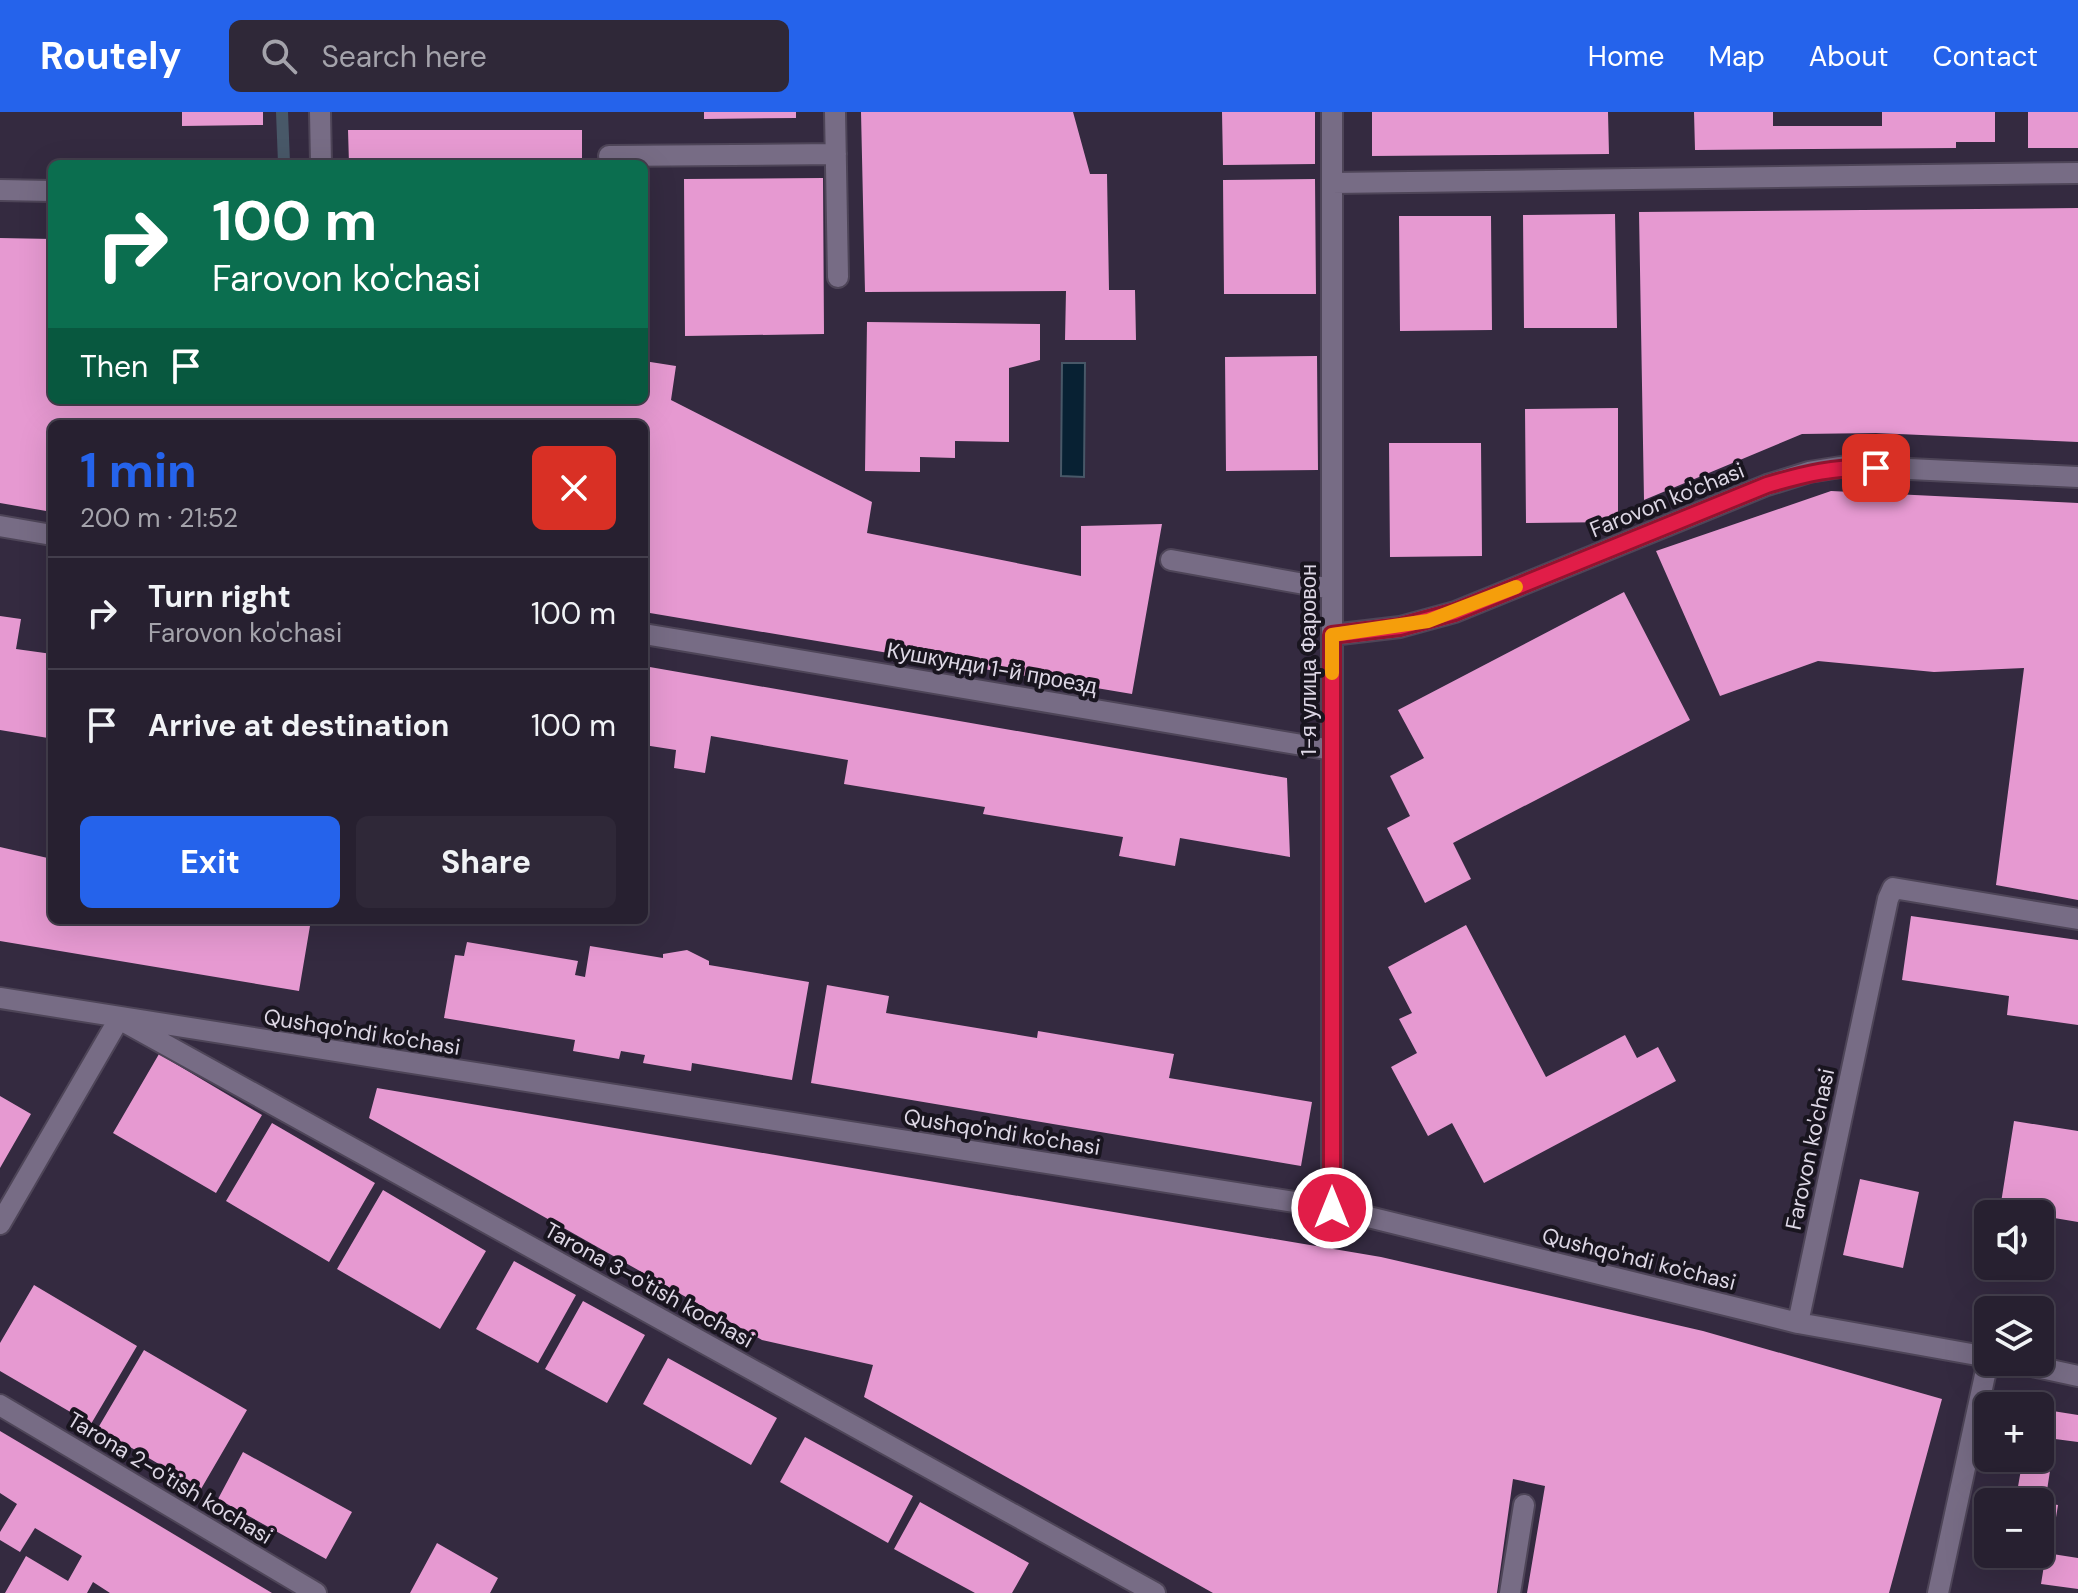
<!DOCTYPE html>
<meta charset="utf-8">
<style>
:root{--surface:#272030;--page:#2f2838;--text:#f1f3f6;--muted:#a4a3ab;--line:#433e4c;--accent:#2563eb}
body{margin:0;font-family:"DM Sans",sans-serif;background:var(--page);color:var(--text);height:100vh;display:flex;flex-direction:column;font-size:30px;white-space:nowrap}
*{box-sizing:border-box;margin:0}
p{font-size:26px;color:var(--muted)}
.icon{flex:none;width:44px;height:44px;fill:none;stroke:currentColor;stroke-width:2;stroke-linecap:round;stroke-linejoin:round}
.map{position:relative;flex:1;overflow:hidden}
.side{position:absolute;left:48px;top:308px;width:600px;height:504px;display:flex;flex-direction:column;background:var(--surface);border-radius:12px;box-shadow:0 8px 32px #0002,0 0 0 2px var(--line)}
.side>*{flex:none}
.guide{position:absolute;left:48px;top:48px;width:600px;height:244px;border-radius:12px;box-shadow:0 8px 32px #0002,0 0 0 2px var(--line);background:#0b6e4f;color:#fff;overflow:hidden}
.buttons{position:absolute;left:1974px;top:1088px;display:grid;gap:16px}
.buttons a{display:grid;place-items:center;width:80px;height:80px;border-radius:12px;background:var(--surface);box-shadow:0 8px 32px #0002,0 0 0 2px var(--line);font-size:40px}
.pin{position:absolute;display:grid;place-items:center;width:68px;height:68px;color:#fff;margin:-34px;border-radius:16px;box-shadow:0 4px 12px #0006}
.me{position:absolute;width:88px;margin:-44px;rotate:0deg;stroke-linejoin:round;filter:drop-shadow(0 0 6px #0008)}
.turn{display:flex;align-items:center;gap:28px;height:168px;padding:0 32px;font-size:36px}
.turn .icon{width:104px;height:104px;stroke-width:2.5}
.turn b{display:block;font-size:56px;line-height:68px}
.then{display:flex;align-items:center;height:76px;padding:0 32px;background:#0003;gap:16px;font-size:30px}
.round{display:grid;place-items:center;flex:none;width:84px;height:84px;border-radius:12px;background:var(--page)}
.head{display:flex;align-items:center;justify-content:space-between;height:136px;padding:0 32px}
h1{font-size:48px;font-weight:700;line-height:60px;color:var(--accent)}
.cta{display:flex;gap:16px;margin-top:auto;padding:16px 32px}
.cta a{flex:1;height:92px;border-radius:12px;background:var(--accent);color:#fff;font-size:32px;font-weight:700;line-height:92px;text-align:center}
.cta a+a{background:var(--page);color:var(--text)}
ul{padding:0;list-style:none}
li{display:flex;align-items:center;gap:24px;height:112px;padding:0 32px;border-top:2px solid var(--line)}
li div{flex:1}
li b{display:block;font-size:30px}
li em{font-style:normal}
header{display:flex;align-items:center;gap:48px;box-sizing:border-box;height:112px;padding:0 40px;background:var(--accent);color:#fff}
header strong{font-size:38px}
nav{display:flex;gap:44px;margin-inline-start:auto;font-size:28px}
.search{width:560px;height:72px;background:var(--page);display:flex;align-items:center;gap:20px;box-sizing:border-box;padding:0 28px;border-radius:12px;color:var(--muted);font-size:30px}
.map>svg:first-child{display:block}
.water{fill:#082133;stroke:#485868;stroke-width:2}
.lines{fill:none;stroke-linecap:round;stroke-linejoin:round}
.stream{stroke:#485868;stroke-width:12}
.building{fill:#e699d1}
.minor-casing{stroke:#4e4558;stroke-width:24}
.minor{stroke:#776c85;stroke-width:20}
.route-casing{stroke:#92132f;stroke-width:20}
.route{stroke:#e11d48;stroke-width:14}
.slow{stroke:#f59e0b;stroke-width:14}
.labels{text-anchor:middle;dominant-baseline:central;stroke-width:8;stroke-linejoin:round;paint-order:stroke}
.street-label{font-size:22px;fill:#ddd7e5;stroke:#19151f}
</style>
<header>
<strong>Routely</strong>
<div class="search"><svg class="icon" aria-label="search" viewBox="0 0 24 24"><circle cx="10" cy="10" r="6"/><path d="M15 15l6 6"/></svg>Search here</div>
<nav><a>Home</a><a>Map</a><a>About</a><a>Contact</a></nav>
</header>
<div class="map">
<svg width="2078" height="1481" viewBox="0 0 2078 1481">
<rect width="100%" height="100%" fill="#342a40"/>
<!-- water -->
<path class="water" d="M1062,251H1085L1084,365L1061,364Z"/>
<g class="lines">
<!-- stream -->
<path class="stream" d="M282,0L284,51"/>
</g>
<!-- building -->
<path class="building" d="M182,0H263V13L182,14Z
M704,0H796V6L704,7Z
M861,0H1073L1090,62H1107L1109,178H1135L1136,228H1065L1066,179L865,180Z
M1222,0H1315V52L1223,53Z
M1372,0H1608L1609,42L1372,44Z
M1694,0H1773V14H1882V0H1995V30H1956V36L1695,38Z
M2028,0H2078V36H2028Z
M348,18H582V52H349Z
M823,66L824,222L685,224L684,67Z
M1315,67L1316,182H1224L1223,68Z
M2078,96V330L1876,321L1802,322L1644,388L1639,100Z
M1615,102L1617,216H1524L1523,103Z
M1399,104H1491L1492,218L1400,219Z
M0,126L52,127V288H644V249L676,254L671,288L872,390L867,421L1081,464V414L1162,412L1132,582L644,500V312H52V400L0,391Z
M867,210L1040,212V248L1009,256V330L955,329V346L920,345V360L865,359Z
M1317,244L1318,358L1226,359L1225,245Z
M1618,296V410L1526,411L1525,297Z
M1389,331H1481L1482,444L1390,445Z
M1831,379L2078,391V788L1996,773L2024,556L1934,560L1818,549L1720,584L1656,439Z
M1624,480L1690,608L1453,731L1471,767L1425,791L1387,716L1410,704L1390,664L1424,646L1398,598Z
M0,504L21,507L16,537L52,542V601L48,626L0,618Z
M644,554L1287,666L1290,745L1180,726L1175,754L1119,744L1123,725L983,702L985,695L844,672L848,648L711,624L705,661L674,656L676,638L644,633Z
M0,735L52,747V808H311L299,879L0,829Z
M1911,804L2078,828V913L2007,903L2009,884L1902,868Z
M1466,813L1546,965L1625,923L1637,946L1658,935L1676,969L1484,1071L1452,1011L1428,1024L1391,955L1417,941L1399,907L1412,901L1388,855Z
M467,830L578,849L575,863L585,865L590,834L663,846V842L687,838L709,849V853L809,870L792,968L692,951L691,959L643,951L645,943L621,939L619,947L573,939L575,928L444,906L455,843L464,844Z
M827,873L889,884L886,901L1037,926L1038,919L1174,942L1169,966L1312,990L1301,1054L811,971Z
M159,942L262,1003L216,1081L113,1021Z
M377,976L1381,1145L1703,1219L1942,1287L1889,1481H1527L1545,1374L1513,1367L1497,1481H1213L864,1285L873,1253L762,1228L369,1006Z
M0,984L31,1002L0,1056Z
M2014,1009L2078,1019V1110L2000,1097Z
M272,1011L375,1071L329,1150L226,1089Z
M1860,1067L1919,1080L1903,1156L1843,1143Z
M383,1078L486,1139L440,1217L337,1157Z
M514,1149L576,1183L538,1251L476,1217Z
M34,1173L137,1234L91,1312L0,1259V1231Z
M583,1189L645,1223L607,1291L545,1257Z
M144,1238L247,1298L201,1377L98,1316Z
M668,1246L777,1306L751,1353L643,1292Z
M2040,1297L2078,1303V1330L2055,1327L2045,1391L2058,1393L2054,1418L2040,1416V1390H2006V1385L2016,1386L2023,1346H2040Z
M0,1319L135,1399L272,1481H110L93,1470L87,1481H5L26,1444L68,1469L82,1444L35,1416L20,1440L0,1428V1420L17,1392L0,1381Z
M805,1325L913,1384L888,1431L780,1370Z
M243,1340L352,1400L326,1447L218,1387Z
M920,1390L1029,1451L1012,1481H975L894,1437Z
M437,1431L498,1466L490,1481H410Z
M2046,1441L2078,1446V1477L2041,1472Z"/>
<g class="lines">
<!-- minor casing -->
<g class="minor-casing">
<path id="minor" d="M320,0L321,52
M835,0L838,165
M1332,0V1096
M609,44L836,42
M1332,71L2078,61
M0,78L52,79
M0,414L52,423
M1171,448L1332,477
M644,522L1332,638
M1332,523L1400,515L1455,500L1767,373L1809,360L1847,354L2078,365
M0,886L1332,1096L1798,1211L1988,1245
M0,1112L119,907L1155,1481
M1798,1211L1888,787L1893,776L2078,807
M2013,1250L2078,1264
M0,1293L316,1481
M1510,1481L1524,1393
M1938,1481L1988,1249"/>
</g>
<!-- minor -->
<use href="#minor" class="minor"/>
</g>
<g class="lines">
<!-- route casing -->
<g class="route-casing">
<path id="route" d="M1332,1096V523L1400,515L1455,500L1767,373C1804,362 1837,354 1876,356"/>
</g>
<!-- route -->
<use href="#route" class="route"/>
<!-- slow -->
<path class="slow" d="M1332,561V523L1428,509L1516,475"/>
</g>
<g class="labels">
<!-- street labels -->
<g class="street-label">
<text transform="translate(1667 388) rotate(-22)">Farovon ko'chasi</text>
<text transform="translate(1308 548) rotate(-90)">1-я улица Фаровон</text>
<text transform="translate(992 556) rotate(10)">Кушкунди 1-й проезд</text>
<text transform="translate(362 920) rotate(9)">Qushqo'ndi ko'chasi</text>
<text transform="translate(1002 1020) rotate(9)">Qushqo'ndi ko'chasi</text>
<text transform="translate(1810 1037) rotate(-78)">Farovon ko'chasi</text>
<text transform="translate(1639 1147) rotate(14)">Qushqo'ndi ko'chasi</text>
<text transform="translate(649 1173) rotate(29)">Tarona 3-o'tish kochasi</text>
<text transform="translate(170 1366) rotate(31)">Tarona 2-o'tish kochasi</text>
</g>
</g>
</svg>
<div class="buttons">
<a><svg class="icon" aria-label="sound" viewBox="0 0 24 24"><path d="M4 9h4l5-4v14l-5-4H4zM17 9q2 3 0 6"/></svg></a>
<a><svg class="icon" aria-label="layers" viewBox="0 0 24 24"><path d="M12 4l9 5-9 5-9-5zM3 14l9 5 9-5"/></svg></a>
<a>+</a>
<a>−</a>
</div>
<div class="pin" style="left:1876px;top:356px;background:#d93025"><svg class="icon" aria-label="arrive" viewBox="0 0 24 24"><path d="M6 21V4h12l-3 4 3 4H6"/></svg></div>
<svg class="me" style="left:1332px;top:1096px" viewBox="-20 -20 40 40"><circle r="17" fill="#e11d48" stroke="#fff" stroke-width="3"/><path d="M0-11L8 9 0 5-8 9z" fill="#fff"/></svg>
<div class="guide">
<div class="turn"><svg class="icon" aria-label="right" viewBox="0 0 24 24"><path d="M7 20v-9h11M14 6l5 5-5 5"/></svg><div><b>100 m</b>Farovon ko'chasi</div></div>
<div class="then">Then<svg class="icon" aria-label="arrive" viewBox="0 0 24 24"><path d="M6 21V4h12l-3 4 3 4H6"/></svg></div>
</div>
<section class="side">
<div class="head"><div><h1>1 min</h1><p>200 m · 21:52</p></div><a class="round" style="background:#d93025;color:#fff"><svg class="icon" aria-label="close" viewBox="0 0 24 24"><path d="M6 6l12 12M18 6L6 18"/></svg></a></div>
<ul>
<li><svg class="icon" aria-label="right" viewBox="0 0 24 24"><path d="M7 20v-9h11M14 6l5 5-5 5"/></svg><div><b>Turn right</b><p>Farovon ko'chasi</p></div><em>100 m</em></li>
<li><svg class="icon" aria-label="arrive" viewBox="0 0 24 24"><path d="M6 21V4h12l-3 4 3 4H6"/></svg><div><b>Arrive at destination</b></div><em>100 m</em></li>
</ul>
<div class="cta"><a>Exit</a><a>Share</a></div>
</section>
</div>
